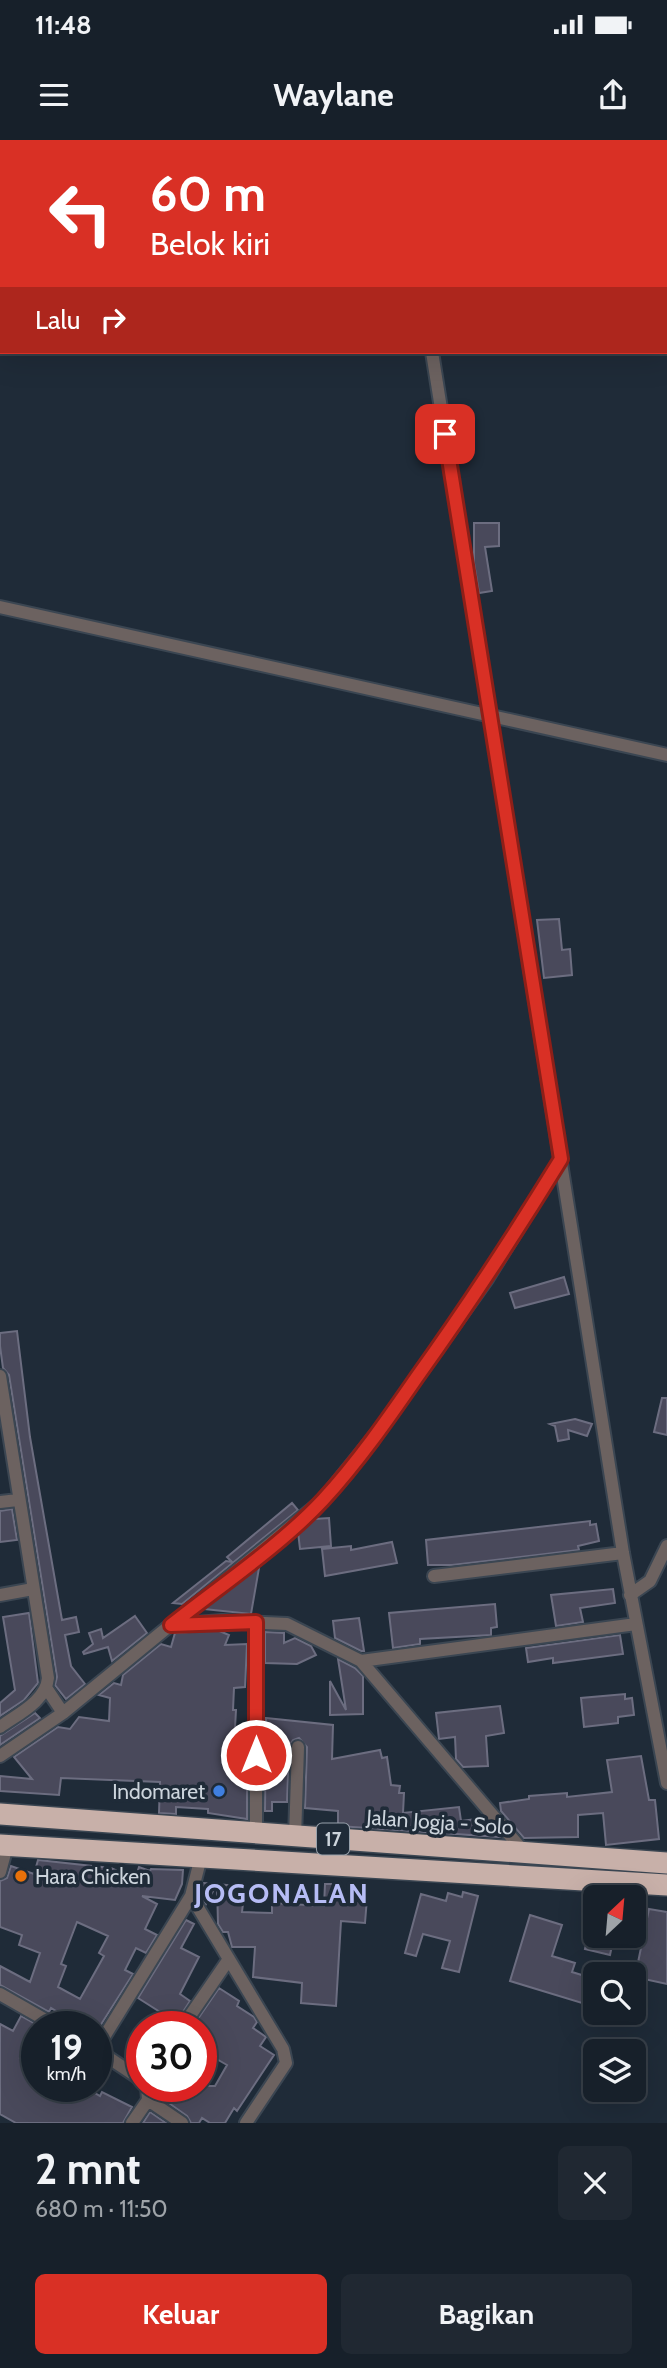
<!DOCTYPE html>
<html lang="id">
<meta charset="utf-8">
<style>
:root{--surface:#17202a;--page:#202832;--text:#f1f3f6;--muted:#9ea3a8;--line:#363e47;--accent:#d93025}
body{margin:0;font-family:Cabin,sans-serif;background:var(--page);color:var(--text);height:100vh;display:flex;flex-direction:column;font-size:26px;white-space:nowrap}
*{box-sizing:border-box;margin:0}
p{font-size:23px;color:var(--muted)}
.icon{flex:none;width:38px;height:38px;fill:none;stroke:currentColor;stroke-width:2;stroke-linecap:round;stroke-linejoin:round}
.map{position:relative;height:1983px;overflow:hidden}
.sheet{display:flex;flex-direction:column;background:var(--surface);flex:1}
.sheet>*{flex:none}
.top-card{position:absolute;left:0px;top:0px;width:668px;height:214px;box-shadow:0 7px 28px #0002,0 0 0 2px var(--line);background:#d93025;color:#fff;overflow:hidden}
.needle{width:46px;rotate:26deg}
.buttons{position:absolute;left:583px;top:1745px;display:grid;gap:14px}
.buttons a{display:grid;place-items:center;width:63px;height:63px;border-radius:10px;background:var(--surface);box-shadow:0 7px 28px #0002,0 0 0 2px var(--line);font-size:35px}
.speed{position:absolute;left:21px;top:1871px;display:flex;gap:14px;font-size:35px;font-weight:700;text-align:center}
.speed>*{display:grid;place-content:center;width:91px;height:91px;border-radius:50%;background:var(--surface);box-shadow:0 7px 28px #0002,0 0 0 2px var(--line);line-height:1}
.speed small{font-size:18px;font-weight:400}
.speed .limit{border:10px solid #d22;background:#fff;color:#111}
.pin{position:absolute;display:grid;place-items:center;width:60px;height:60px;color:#fff;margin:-30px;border-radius:14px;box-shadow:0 4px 10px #0006}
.me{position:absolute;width:77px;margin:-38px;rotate:0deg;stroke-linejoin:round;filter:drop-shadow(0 0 5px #0008)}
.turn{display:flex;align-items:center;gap:24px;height:147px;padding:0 35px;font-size:32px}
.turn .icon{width:91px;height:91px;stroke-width:2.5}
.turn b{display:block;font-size:49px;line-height:60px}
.then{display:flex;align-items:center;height:66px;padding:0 35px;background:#0003;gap:14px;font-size:26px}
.round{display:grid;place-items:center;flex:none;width:74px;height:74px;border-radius:10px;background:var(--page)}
.overview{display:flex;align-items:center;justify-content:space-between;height:119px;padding:0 35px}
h1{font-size:42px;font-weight:700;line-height:52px}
.button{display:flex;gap:14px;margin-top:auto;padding:14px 35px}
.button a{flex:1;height:80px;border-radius:10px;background:var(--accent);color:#fff;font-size:28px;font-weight:700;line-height:80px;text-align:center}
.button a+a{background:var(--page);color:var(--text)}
.status{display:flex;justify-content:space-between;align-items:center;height:49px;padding:0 35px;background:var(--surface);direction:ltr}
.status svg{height:19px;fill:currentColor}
header{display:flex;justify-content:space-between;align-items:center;height:91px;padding:0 35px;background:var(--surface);font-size:32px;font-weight:700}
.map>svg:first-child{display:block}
.building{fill:#49495b;stroke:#6c6d80;stroke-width:2;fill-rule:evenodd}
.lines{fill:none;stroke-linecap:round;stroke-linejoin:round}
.street-casing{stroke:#3b4652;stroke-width:16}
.highway-casing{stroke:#3b4652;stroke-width:24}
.street{stroke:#6c6260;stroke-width:12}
.highway{stroke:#c8b0a9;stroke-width:21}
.route-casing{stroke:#8d1f18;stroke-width:18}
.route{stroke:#d93025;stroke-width:12}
.shop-dot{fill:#3f7fe0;stroke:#1f2b38;stroke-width:2.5}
.food-dot{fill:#e8710a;stroke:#1f2b38;stroke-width:2.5}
.labels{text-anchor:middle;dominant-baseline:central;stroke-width:7;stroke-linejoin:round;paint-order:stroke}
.shield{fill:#1f2b38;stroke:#98a1ab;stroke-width:2}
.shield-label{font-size:19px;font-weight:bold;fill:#ccd4dc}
.poi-label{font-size:21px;fill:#ccd4dc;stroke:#1f2b38;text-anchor:end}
.street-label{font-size:21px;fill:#ccd4dc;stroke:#1f2b38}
.district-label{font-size:28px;font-weight:bold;letter-spacing:2px;fill:#b6bcf5;stroke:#1f2b38}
</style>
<div class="status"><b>11:48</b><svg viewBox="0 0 49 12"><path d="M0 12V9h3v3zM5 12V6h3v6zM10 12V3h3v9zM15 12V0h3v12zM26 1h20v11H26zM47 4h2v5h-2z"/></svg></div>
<header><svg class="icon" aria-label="menu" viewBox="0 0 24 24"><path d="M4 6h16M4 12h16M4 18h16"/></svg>Waylane<svg class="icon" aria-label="share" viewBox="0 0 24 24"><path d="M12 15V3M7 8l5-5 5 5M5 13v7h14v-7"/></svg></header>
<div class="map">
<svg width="667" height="1983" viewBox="0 0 667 1983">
<rect width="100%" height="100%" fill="#1f2b38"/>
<!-- building -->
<path class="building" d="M474,383H499V406L485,407L492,451L479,453L474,423Z
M559,779L562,810L570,809L572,835L544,838L537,780Z
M564,1137L569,1154L515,1168L510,1153Z
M17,1191L30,1297L62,1480L76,1477L79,1492L65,1495L71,1526L85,1544L66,1559L55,1545L57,1537L9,1235L3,1228L0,1206V1193Z
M662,1258H667V1295L654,1292Z
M575,1279L592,1284L587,1296L568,1290L569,1299L558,1301L555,1286L550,1284Z
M292,1363L298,1370L182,1464L173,1463L226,1421L232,1422L227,1417Z
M12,1369L17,1400L0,1402V1371Z
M329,1378L331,1406L300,1409L298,1392L314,1379Z
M590,1381V1385L596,1384L599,1401L578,1406L579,1410L452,1425H428L426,1400Z
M392,1402L397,1423L325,1436L322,1409L351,1406V1410Z
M255,1427L259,1428L251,1474L204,1469Z
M613,1449L615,1463L580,1468L583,1482L556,1486L551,1455Z
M495,1464L497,1487L491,1488V1495L420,1499V1504L393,1508L389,1473Z
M29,1473L38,1543L24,1560L0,1576V1563L15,1550L3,1477Z
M135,1476L147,1493L112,1521L108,1507L84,1514L83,1512L93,1504L89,1493L101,1489L103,1498Z
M359,1478L364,1511H361L335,1498L333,1481Z
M217,1490L229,1495L225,1505L247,1504L245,1547L234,1548L233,1570H236L235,1588L247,1589V1679L208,1673V1669L176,1667V1674L159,1673L160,1642L61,1638L59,1655L0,1651V1636L32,1639L14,1617L58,1587L70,1589L79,1577L109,1581L110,1558L99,1555L114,1543L121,1545L123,1535L161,1504L171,1507L175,1493Z
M265,1492L284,1493V1503L295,1498L311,1506L316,1515L297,1524L265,1523Z
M620,1495L623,1514L553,1523V1518L528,1522L526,1508Z
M338,1519L355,1528L363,1536V1574L330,1575V1541L346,1570Z
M625,1554V1559L632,1558L634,1575L618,1577V1583L584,1587L581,1558Z
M500,1566L504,1593L486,1596L488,1626L463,1627L456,1619L455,1597L439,1599L436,1573Z
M35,1573L40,1578L0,1605V1596Z
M266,1578L333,1585L332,1619L380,1610L382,1618L387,1617L391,1645L400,1646L399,1653H404L403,1673L459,1667L461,1681L484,1678L500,1697L338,1686V1671L305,1668L307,1607L299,1598L293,1600L289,1606L287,1662H272V1671H265Z
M641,1616L649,1660H655L659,1699L606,1705L603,1673L578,1675V1697L524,1698L501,1671L500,1663L529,1659V1656L567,1653V1657L612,1652L607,1620Z
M38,1720L111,1728L135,1739L139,1727L150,1731L151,1729L183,1730L182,1744L175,1760L142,1756L157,1764L145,1789L157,1795L146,1813L136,1808L125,1830L133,1834L100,1886H80L51,1868L49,1872L0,1845V1826L30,1842L40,1813L19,1805L22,1795L0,1787V1741L7,1738L11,1726L34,1734ZM77,1782L108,1796L99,1813L104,1816L80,1859L58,1847L66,1826L61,1824Z
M203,1743L217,1744L206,1764L201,1756Z
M217,1744L245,1747L242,1772L272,1773V1763L324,1766L325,1744H337V1755L367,1758L365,1783L341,1781L336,1866L301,1863L302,1843L253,1837L255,1807H232L228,1792H223L218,1784Z
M463,1752L478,1756L459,1832L442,1828L450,1801L423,1794L416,1816L405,1813L421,1754L446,1761L448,1753L462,1757Z
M649,1769L667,1772V1844L635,1837Z
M530,1775L562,1785L552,1816L575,1823L572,1832L595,1839V1867L510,1841Z
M186,1780L194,1784L181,1808L199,1817L180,1854L190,1861L174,1886H164L154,1881L160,1872L138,1858Z
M588,1796H614L610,1815L585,1809Z
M219,1848L239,1861L237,1866L254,1877L257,1882L253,1888L266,1897L260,1906L274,1915L237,1971L234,1968L225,1983H210L202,1978L199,1983H191L187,1976L156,1954L164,1946H215L227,1925L201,1910V1886H193Z
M21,1876L39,1886L20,1918L37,1928V1946H83L100,1956L102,1952L132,1967L123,1983H16L0,1974V1884L13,1891Z
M150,1972L166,1983H143Z"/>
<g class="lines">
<!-- street casing -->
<g class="street-casing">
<path id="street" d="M398,0V2
M432,212L623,1413L667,1643
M0,467L667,615
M0,1236L48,1538C46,1561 18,1574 0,1587
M0,1362L18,1360
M434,1436L623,1413
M0,1455L33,1449
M630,1455L650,1441L667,1406
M256,1482V1694
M171,1485L222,1481L287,1484L361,1521L524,1712
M361,1521L636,1484
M47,1549L63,1573
M0,1616L63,1573L322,1361L381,1288L487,1139L561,1019
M295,1697L298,1607
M0,1732L7,1706
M191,1756L283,1909L286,1923L246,1983
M0,1854L56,1886
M183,1886L229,1819
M96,1910L191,1756L201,1717
M97,1910L142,1940
M148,1960L182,1983
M132,1983L148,1960L147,1946"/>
</g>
<!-- highway casing -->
<g class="highway-casing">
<path id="highway" d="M0,1674L667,1723
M0,1705L667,1745"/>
</g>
<!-- street -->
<use href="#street" class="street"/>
<!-- highway -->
<use href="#highway" class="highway"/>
</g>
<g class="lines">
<!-- route casing -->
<g class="route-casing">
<path id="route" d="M256,1615V1482L171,1485C220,1446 280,1406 323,1360C358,1322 388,1279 417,1237C468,1166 515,1094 561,1019L445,294"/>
</g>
<!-- route -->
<use href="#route" class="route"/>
</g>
<!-- markers -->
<circle class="shop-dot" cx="219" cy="1651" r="7"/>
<circle class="food-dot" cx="21" cy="1736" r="7"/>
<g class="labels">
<!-- shield labels -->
<rect class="shield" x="317" y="1683.5" width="32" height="31" rx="5"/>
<g class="shield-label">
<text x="333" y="1699">17</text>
</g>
<!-- poi labels -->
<g class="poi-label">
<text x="205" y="1651">Indomaret</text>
<text x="35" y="1736" text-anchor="start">Hara Chicken</text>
</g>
<!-- street labels -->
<g class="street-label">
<text transform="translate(440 1682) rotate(4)">Jalan Jogja - Solo</text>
</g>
<!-- district labels -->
<g class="district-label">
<text x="282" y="1753">JOGONALAN</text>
</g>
</g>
</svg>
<div class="buttons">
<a><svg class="needle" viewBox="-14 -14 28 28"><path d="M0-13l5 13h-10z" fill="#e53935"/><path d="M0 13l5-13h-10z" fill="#9ea3a8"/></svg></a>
<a><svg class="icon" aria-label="search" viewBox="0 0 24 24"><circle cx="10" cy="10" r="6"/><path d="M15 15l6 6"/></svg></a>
<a><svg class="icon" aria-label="layers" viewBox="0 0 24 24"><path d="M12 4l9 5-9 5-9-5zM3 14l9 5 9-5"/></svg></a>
</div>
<div class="speed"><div>19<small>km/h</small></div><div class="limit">30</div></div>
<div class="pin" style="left:445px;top:294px;background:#d93025"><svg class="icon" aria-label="arrive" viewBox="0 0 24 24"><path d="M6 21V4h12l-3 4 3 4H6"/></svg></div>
<svg class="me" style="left:256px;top:1615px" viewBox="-20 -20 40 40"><circle r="17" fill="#d93025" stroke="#fff" stroke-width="3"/><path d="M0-11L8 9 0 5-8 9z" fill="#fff"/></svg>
<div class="top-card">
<div class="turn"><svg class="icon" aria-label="left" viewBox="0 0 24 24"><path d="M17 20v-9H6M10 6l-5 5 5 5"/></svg><div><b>60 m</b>Belok kiri</div></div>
<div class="then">Lalu<svg class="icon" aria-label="right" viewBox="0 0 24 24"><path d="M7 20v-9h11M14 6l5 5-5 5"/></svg></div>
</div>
</div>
<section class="sheet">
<div class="overview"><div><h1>2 mnt</h1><p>680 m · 11:50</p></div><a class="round"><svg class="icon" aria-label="close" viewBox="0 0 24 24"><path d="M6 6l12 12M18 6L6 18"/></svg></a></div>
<div class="button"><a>Keluar</a><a>Bagikan</a></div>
</section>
